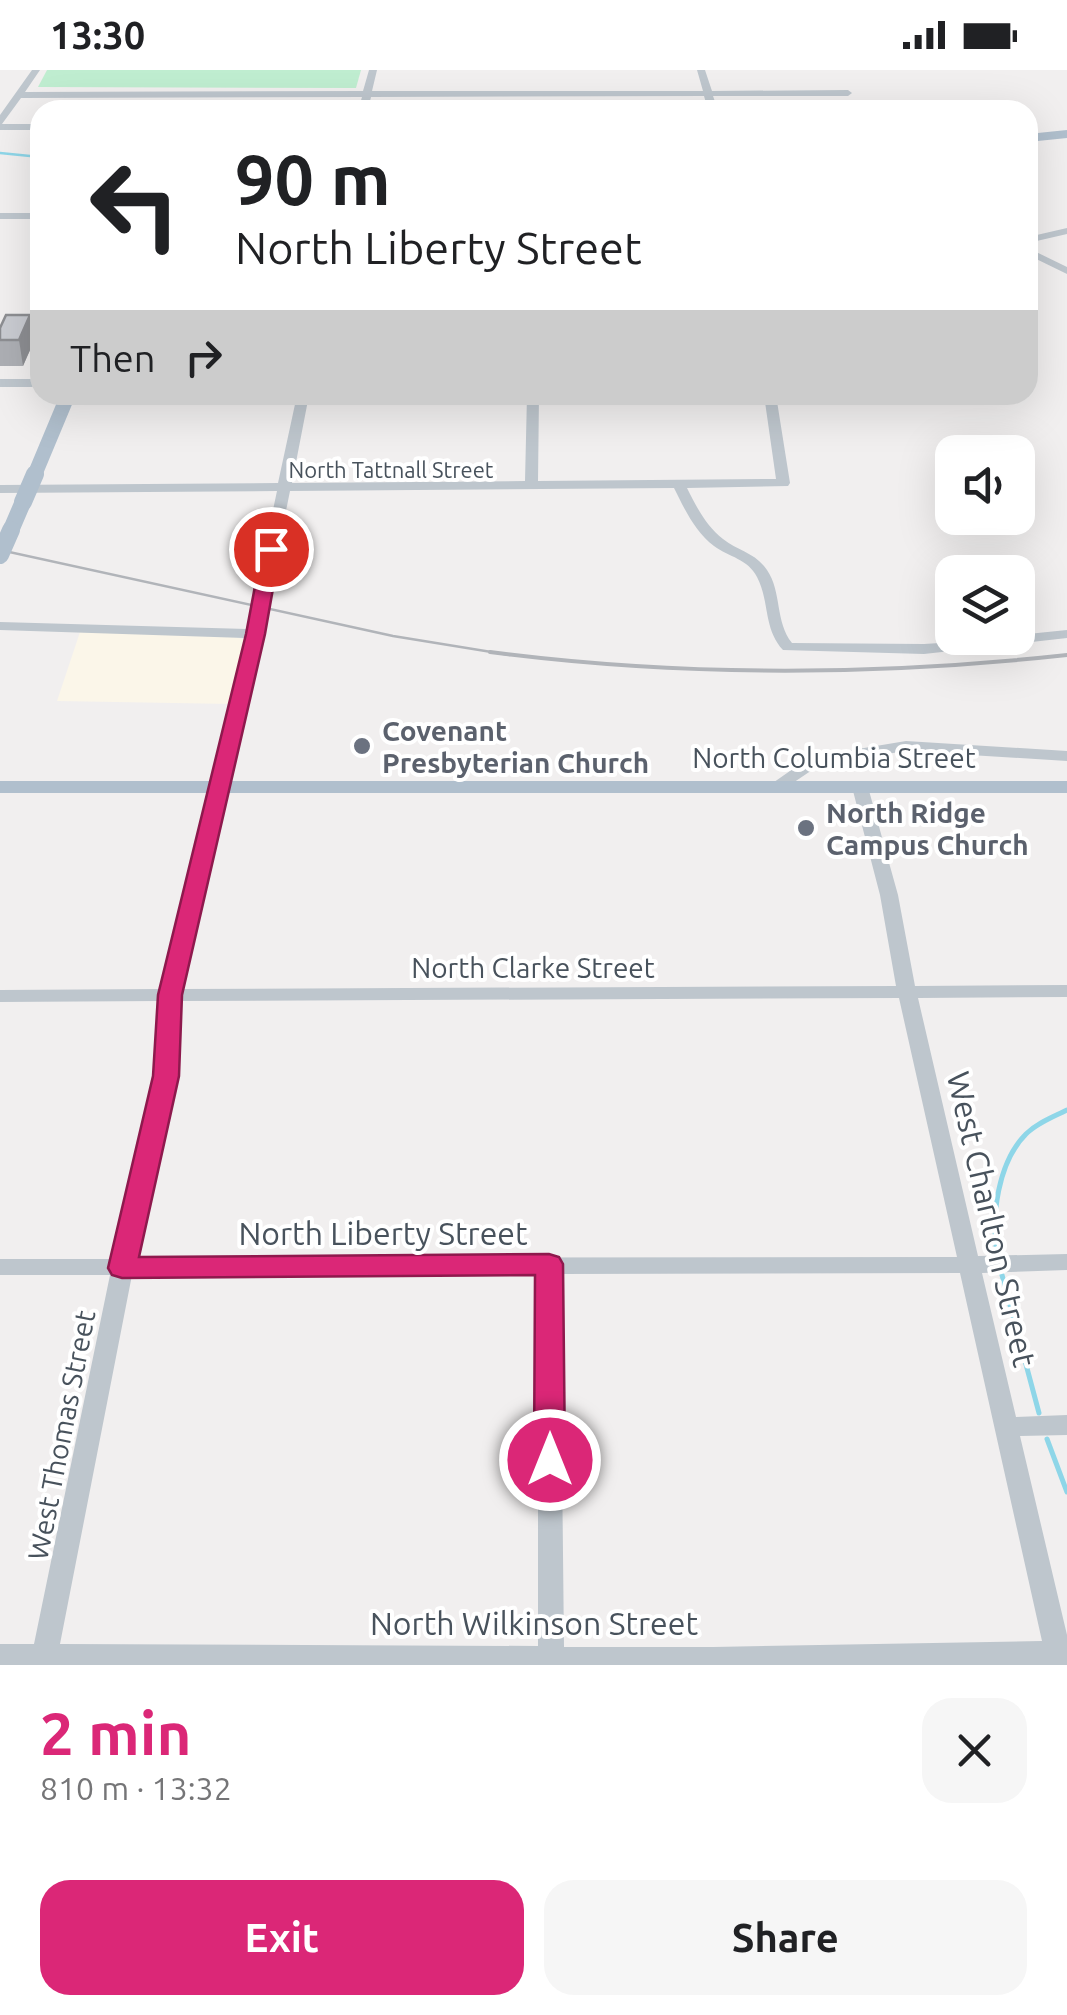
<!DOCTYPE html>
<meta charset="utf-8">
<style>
:root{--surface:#fff;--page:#f6f6f6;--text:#202124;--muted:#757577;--accent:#db2777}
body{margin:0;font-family:Ubuntu,sans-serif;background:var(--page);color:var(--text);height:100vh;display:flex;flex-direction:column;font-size:38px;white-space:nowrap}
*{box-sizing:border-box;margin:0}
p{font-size:32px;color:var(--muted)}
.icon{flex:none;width:55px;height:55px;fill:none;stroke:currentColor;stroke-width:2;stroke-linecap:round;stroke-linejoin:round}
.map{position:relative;height:1595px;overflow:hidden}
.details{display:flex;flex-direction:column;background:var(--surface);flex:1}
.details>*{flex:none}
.banner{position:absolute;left:30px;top:30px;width:1008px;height:305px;border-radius:30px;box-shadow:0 10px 40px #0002;background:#fff;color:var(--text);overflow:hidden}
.fabs{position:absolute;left:935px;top:365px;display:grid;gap:20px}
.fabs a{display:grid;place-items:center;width:100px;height:100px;border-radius:20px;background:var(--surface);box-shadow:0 10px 40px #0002;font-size:50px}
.pin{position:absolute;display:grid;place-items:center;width:85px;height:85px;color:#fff;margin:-42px;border:5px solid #fff;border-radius:50%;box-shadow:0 2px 10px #0007}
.me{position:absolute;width:110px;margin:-55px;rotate:0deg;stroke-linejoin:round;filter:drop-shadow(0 0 8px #0008)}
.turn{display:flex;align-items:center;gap:35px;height:210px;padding:0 40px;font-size:45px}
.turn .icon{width:130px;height:130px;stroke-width:2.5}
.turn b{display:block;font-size:70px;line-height:85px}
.then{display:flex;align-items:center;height:95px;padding:0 40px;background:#0003;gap:20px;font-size:38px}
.round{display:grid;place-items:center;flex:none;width:105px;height:105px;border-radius:30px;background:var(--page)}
.headline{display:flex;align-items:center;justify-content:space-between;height:170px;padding:0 40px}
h1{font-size:60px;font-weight:700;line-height:75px;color:var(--accent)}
.cta{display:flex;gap:20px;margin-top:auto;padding:20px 40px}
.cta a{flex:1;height:115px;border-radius:30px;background:var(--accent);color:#fff;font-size:40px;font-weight:700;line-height:115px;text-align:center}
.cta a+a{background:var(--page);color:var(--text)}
.status{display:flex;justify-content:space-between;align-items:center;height:70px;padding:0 50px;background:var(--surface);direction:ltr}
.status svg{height:28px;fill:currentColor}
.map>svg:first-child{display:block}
.commercial{fill:#fbf6e9}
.green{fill:#bfedd0}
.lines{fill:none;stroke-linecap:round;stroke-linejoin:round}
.stream-far1{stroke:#8ed6e8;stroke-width:2.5}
.stream{stroke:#8ed6e8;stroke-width:5}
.minor{fill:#bec6cd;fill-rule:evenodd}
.major{fill:#b0bfcd;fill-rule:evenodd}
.rail-far1{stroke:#b1b4b9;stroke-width:2.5}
.rail{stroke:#b1b4b9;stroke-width:4}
.minor-bridge{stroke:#bec6cd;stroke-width:14}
.major-bridge{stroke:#b0bfcd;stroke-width:18}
.wall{fill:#adafb4}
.shaded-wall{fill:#8d8e92}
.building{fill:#c9cbd1;stroke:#8d8e92;stroke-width:2.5}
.route{fill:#db2777;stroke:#8e194d;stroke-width:2.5}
.worship-dot{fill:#6b7280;stroke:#fff;stroke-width:4}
.labels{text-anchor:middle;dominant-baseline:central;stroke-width:8;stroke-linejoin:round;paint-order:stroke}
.far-street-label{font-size:22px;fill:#48525c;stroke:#fff}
.worship-label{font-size:28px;font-weight:bold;fill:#5b616d;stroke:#fff;text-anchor:start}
.street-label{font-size:28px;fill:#48525c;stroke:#fff}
.near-street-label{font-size:32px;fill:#48525c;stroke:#fff}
</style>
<div class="status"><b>13:30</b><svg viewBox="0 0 49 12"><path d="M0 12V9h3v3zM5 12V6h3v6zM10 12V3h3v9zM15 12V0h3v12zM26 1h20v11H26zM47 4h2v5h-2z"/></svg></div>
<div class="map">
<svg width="1067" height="1595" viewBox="0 0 1067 1595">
<rect width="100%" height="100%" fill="#f1efef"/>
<!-- commercial -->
<path class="commercial" d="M80,562L226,565L247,570L232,634L57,631Z"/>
<!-- green -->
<path class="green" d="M47,0H361L356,18L38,17Z"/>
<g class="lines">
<!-- stream-far1 -->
<path class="stream-far1" d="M0,83L40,87"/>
<!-- stream -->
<path class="stream" d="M997,1183C991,1146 998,1092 1026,1064C1037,1053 1053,1047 1067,1040
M1002,1205L1039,1343
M1047,1369L1067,1422"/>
<!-- minor -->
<path class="minor" d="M32,0H40L25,22L363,21L369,0H377L372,21H703L697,0H705L712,21L848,20L852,23L848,26H713L718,40H708L704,26L371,27L368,40H358L362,27L21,28L2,54H40V60H0V45Z
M0,143H40V149H0Z
M1067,158V164L1028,173V167Z
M1028,178L1067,197V204L1028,185Z
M0,309H40V317H0Z
M297,325H309L292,413L525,411L527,325H539L538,411L776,409L764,325H776L790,413L788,416L687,418C696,436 706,456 723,469C738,481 756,483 767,500C782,522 775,552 792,573L924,574L1018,568V565L1067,560V568L924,584L783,580C763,558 770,532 757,507C748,489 729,487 714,476C695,462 684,438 674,418L290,421L271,515L264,519L257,515L277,421L0,423V415L278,413Z
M256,550L263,554V564L260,567L181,919L896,916L880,825L852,717L860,712L868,717L898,825L915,916L1067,915V927L918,928L978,1186L1067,1184V1200L982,1203L1016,1347L1067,1345V1365L1020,1366L1067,1565V1595H0V1574H34L110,1205H0V1189H113L156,1006L160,931L0,932V920L162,919L245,568L0,560V552L247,559L251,551ZM899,928L957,1187L135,1188L176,1006L179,931ZM960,1203L1042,1571L713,1577H564L560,1204ZM538,1204V1576L60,1574L132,1205Z
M906,671L1067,681V691L906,681L821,694L781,721L775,722L767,717L810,687Z"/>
<!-- major -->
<path class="major" d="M1067,60V68L1028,72V64Z
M60,325H76L43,404L35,409L29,408L27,404Z
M23,427L32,432L20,460L11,465L5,464L2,460L14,432Z
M0,711H1067V723H0Z"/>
<!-- rail-far1 -->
<path class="rail-far1" d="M0,480L393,566L510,585"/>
<!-- rail -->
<path class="rail" d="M490,582C683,607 874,606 1067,585"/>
<!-- minor-bridge -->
<path class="minor-bridge" d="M256,554L264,515"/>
<!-- major-bridge -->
<path class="major-bridge" d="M23,432L35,404
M0,485L11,460"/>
</g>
<!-- wall -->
<path class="wall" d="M30,245L34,271L23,296H0V258Z"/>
<!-- shaded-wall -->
<path class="shaded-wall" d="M30,245L34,271L23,296L19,270Z"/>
<!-- building -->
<path class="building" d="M6,245H30L19,270H0V258Z"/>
<!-- route -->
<path class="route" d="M271,474L280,479L265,564L182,925L179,1006L139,1187L549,1184L559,1187L563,1194L565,1390L561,1400L550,1403L539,1400L534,1390L535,1205L122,1208L112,1205L108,1198L153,1006L158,925L246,564L262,479Z"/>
<!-- markers -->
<g class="worship-dot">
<circle cx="362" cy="676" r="10"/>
<circle cx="806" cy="758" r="10"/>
</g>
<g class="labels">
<!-- far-street labels -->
<g class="far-street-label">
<text x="391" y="399">North Tattnall Street</text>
</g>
<!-- worship labels -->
<g class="worship-label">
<text x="382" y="660">Covenant<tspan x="382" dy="32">Presbyterian Church</tspan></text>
<text x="826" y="742">North Ridge<tspan x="826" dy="32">Campus Church</tspan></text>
</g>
<!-- street labels -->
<g class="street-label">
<text x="834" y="687">North Columbia Street</text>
<text x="533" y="897">North Clarke Street</text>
<text transform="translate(61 1365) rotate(-79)">West Thomas Street</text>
</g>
<!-- near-street labels -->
<g class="near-street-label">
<text transform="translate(992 1149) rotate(77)">West Charlton Street</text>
<text x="383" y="1163">North Liberty Street</text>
<text x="534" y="1553">North Wilkinson Street</text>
</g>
</g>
</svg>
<div class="fabs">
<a><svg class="icon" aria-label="sound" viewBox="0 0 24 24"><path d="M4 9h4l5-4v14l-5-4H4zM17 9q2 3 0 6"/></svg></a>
<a><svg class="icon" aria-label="layers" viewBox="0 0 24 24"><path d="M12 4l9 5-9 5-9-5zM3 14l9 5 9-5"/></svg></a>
</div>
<div class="pin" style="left:271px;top:479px;background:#d93025"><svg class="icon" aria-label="arrive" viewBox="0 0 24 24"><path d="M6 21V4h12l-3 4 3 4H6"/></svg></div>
<svg class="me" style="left:550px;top:1390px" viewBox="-20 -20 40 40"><circle r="17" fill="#db2777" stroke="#fff" stroke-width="3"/><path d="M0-11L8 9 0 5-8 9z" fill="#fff"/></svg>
<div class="banner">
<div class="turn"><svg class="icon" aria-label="left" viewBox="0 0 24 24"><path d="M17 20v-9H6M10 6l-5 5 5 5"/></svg><div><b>90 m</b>North Liberty Street</div></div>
<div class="then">Then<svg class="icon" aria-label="right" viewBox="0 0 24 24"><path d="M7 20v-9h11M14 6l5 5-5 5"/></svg></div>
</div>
</div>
<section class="details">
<div class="headline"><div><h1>2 min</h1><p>810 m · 13:32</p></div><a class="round"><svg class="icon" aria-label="close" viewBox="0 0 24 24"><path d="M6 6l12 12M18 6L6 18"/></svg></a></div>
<div class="cta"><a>Exit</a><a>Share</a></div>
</section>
